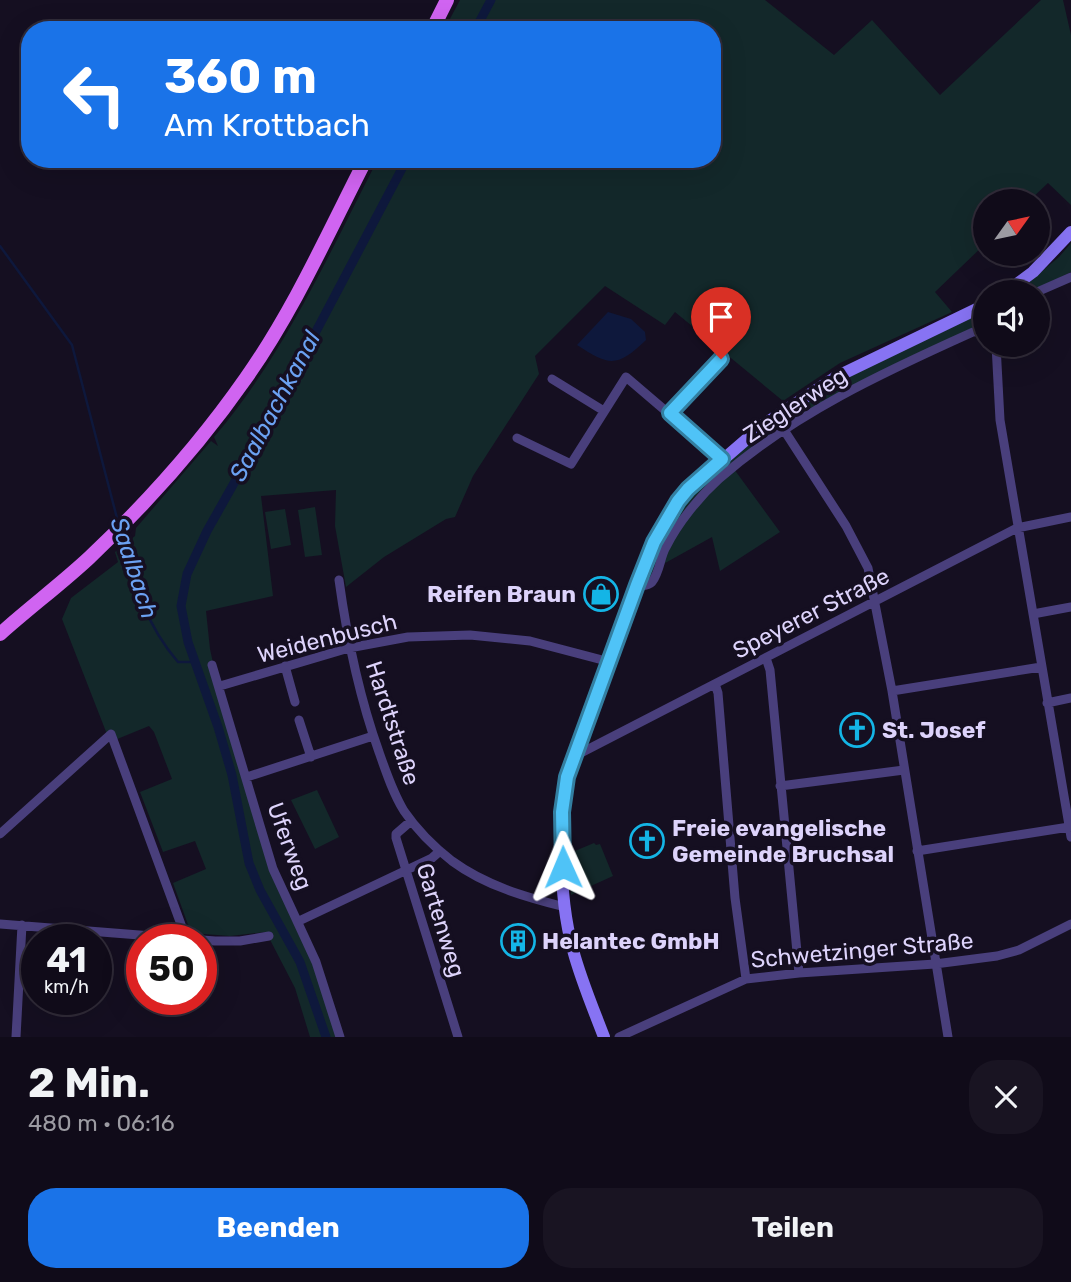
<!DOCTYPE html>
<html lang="de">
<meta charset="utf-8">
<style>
:root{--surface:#100b19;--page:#191422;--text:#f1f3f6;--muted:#9c9ba2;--line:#302b38;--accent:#1a73e8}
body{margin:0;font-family:Rubik,sans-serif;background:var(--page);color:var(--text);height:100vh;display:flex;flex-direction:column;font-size:26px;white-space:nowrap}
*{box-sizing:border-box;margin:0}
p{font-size:23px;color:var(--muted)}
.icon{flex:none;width:38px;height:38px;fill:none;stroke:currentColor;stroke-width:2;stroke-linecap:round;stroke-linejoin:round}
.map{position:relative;height:1037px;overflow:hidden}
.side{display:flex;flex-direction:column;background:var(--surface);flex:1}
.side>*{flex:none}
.hud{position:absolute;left:21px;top:21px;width:700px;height:147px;border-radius:28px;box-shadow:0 7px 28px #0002,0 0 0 2px var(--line);background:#1a73e8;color:#fff;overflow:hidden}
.needle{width:46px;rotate:57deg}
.buttons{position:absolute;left:973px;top:189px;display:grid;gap:14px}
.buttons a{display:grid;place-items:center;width:77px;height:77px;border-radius:50%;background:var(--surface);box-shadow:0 7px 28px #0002,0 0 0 2px var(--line);font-size:35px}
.speed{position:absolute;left:21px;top:924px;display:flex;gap:14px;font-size:35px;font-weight:700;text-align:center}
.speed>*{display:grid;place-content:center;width:91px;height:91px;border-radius:50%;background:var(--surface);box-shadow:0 7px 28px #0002,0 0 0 2px var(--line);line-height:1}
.speed small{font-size:18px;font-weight:400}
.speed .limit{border:10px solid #d22;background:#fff;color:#111}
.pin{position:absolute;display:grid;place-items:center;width:60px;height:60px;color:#fff;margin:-72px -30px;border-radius:50% 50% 50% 0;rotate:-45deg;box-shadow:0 0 7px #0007}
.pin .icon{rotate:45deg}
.me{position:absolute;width:77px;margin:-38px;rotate:359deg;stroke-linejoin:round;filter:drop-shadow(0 0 5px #0008)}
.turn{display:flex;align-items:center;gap:24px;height:147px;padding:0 28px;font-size:32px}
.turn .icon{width:91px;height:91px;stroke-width:2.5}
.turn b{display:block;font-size:49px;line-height:60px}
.round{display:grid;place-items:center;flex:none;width:74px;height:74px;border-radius:28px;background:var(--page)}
.summary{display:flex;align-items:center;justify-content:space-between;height:119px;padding:0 28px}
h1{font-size:42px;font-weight:700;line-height:52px}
.button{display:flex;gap:14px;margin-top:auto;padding:14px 28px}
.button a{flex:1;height:80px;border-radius:28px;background:var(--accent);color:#fff;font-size:28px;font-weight:700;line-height:80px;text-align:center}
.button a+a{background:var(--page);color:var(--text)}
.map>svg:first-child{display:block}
.green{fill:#13282a}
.water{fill:#0e183c}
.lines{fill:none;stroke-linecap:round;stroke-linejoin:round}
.stream{stroke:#0e183c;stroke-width:2.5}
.canal{stroke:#0e183c;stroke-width:9}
.street{stroke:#493f7c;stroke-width:9}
.secondary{stroke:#8773f3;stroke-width:12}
.primary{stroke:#d064f1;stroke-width:14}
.route-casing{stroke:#337fa1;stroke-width:18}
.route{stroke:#4fc3f7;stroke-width:12}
.labels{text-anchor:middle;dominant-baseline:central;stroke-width:7;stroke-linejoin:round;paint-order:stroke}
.street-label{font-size:23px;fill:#ddd3fb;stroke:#150f21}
.poi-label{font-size:23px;font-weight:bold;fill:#ddd3fb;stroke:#150f21;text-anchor:start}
.water-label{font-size:24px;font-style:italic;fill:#6ba1f2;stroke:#150f21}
</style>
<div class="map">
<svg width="1071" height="1037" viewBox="0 0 1071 1037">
<rect width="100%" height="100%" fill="#150f21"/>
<!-- green -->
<path class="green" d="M460,0H765L834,55L872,20L940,95L1041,0H1063L1071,35V205L1048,183L1029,201H985V244L935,292L952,312L840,363L783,401L675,312L665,325L605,286L535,356L539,374L473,476L455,517L446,519L384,557L346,587L335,526L336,490L261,496L273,596L206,611L210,649L218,686L260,839L307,947L337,1037H310L295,988L266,932L230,936L191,933L173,883L206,869L195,841L163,852L140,792L172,779L154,732L149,726L110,742L62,619L71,598L118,562L115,552L135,536L136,528L211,441L218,446L214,437C284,355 329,254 378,159H712V30H444Z
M1071,243V272L1030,292H1017L1059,257Z
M985,310V324L973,332L845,393L734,469L780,532L720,571L712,537L658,567L652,581L637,585L678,501L722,459L836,377Z
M315,507L322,555L305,557L298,510Z
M285,509L291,545L271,549L265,512Z
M317,790L339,837L315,849L291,800Z
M594,843L596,845L600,844L613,876L571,895L570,853Z"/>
<!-- water -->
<path class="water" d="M608,312L631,319L645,332L646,340C617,368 609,366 577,345Z"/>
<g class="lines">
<!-- stream -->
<path class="stream" d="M0,246L72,345L118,522
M121,535C133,582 146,625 178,662H195"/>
<!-- canal -->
<path class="canal" d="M475,30L491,0
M326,1037L300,962L260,890L249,863L232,775L218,727L188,642L181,606L187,574L207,531L264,430L407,159"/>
<!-- street -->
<path class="street" d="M1037,292L1071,277
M996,345L1000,420L1071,837
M552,379L604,411
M670,413L721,359
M784,430L846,526L868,568L892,691L948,1037
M517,438L571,464L626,377L722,459
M339,580C347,638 359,696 379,752C386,772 393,793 404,811C417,830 434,847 452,861C486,886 526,897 565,907
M637,585C643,586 648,586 652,582C660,572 660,557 666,547C678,523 699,497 719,479C793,414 884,372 973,332L985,331
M1033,614L1071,607
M766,658L770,670L799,973
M212,665L273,869L316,962L340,1037
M285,666L295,702
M715,684L718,693L735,898L746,979
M220,686L349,648L408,637L470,635L530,641L610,662
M892,691L1041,667
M1047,703L1071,698
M299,720L311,757
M573,757L1017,528L1071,517
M247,777L373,736
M780,786L904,770
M411,821L396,834V838L458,1037
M0,834L111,734L186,938
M917,851L1069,827
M299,921L432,858L440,851
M0,924L215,941H240L269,936
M16,1037L22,925
M619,1037L746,979L799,973L935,964L997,956L1019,950L1071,924"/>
<!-- secondary -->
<path class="secondary" d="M1006,292L1033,272L1071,232
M604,1037C593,1008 581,980 573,950C558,895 557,811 573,757L654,542L688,490L763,425L836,377L985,305"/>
<!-- primary -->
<path class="primary" d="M432,30L447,0
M0,634C29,608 61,584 89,558C147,503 200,444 246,378C294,310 328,233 366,159"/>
</g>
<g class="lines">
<!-- route casing -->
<g class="route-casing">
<path id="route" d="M563,867L562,812L567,777L637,585L654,542L678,501L688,489L722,459L670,413L721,359"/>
</g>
<!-- route -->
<use href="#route" class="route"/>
</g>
<!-- icons -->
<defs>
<g id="shop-ring" transform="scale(1.75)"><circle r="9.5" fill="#150f21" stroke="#14b5e6" stroke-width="1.5"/><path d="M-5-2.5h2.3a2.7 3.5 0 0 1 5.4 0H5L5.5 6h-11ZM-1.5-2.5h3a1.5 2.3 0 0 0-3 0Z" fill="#14b5e6"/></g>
<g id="church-ring" transform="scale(1.75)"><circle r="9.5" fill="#150f21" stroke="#14b5e6" stroke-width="1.5"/><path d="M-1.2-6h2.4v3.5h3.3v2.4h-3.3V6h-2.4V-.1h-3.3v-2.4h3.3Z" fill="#14b5e6"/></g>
<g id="building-ring" transform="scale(1.75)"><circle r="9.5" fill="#150f21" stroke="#14b5e6" stroke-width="1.5"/><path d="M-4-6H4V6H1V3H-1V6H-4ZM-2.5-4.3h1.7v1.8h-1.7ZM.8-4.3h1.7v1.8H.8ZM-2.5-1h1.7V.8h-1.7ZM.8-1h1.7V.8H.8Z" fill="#14b5e6"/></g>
</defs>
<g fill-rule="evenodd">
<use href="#shop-ring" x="601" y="594"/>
<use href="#church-ring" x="857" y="730"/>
<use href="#church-ring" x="647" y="841"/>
<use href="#building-ring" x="518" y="941"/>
</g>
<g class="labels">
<!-- street labels -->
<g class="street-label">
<text transform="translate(795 405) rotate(-33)">Zieglerweg</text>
<text transform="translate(811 613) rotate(-27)">Speyerer Straße</text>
<text transform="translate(327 638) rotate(-14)">Weidenbusch</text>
<text transform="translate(393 723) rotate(72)">Hardtstraße</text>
<text transform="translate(290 846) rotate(70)">Uferweg</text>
<text transform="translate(441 920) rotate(73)">Gartenweg</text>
<text transform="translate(862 950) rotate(-5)">Schwetzinger Straße</text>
</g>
<!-- poi labels -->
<g class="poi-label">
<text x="576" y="594" text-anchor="end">Reifen Braun</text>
<text x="882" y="730">St. Josef</text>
<text x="672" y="828">Freie evangelische<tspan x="672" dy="26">Gemeinde Bruchsal</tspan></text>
<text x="542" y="941">Helantec GmbH</text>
</g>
<!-- water labels -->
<g class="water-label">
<text transform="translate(275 406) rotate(-62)">Saalbachkanal</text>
<text transform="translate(134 568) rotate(72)">Saalbach</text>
</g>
</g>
</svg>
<div class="buttons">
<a><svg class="needle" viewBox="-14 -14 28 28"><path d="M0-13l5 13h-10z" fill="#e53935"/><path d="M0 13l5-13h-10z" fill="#9c9ba2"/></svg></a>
<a><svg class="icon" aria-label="sound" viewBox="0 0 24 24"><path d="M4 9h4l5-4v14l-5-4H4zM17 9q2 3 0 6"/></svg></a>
</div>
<div class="speed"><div>41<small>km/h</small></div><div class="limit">50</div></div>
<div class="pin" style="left:721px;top:359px;background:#d93025"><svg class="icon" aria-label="arrive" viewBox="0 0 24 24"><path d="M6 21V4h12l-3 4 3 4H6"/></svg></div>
<svg class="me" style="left:563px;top:867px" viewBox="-20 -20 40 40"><path d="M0-17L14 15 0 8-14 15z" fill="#4fc3f7" stroke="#fff" stroke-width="4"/></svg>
<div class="hud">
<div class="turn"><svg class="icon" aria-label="left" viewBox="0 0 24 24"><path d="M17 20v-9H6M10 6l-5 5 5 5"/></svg><div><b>360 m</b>Am Krottbach</div></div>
</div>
</div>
<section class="side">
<div class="summary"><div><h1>2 Min.</h1><p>480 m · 06:16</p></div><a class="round"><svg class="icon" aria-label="close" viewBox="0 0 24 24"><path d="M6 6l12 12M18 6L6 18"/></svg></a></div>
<div class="button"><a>Beenden</a><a>Teilen</a></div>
</section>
